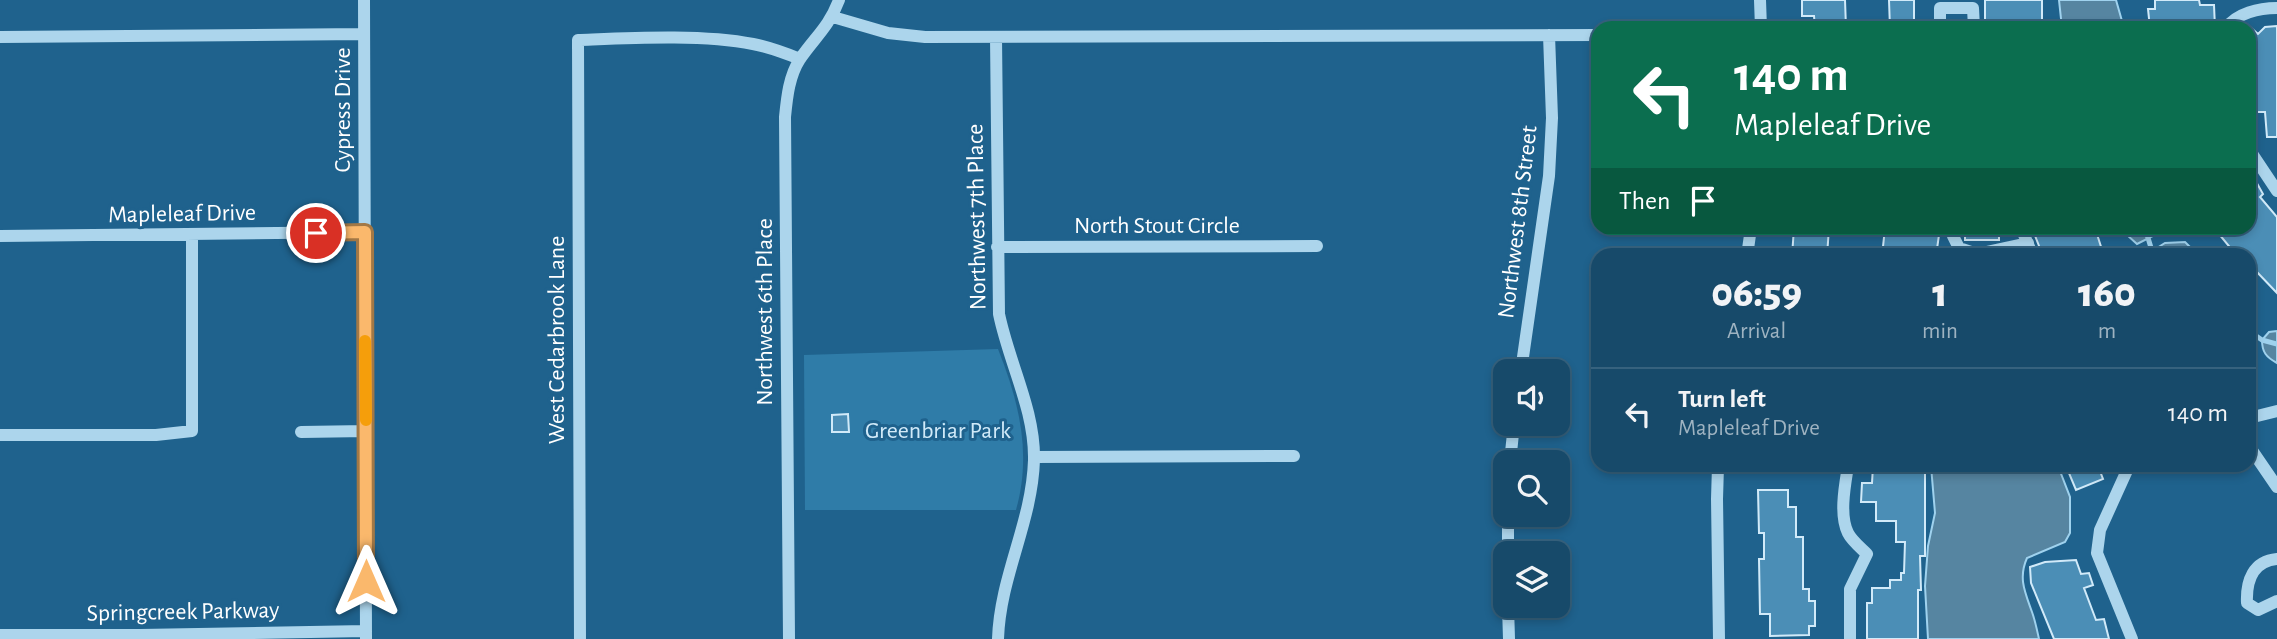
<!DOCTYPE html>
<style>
:root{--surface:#174a6a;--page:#205170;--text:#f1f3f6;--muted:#9eb3c1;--line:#36627e}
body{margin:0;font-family:"Alegreya Sans",sans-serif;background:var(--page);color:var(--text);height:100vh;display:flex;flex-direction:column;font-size:26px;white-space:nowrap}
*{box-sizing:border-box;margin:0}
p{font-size:23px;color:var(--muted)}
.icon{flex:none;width:38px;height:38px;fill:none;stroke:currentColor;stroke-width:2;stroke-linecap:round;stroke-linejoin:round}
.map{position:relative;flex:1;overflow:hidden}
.details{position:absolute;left:1591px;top:248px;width:665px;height:224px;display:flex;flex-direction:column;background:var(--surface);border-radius:21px;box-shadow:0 4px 10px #0003,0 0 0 2px var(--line)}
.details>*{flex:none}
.banner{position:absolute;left:1591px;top:21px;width:665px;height:214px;border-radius:21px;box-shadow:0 4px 10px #0003,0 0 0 2px var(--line);background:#0b6e4f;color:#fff;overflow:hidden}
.tools{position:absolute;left:1493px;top:359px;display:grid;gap:14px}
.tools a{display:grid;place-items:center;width:77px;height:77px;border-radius:14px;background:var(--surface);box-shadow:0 4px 10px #0003,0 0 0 2px var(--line);font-size:35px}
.pin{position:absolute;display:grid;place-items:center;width:60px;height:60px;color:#fff;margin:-30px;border:4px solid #fff;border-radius:50%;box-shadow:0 2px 7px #0007}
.me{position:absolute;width:77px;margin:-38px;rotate:0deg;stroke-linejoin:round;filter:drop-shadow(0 0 5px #0008)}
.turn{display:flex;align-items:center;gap:24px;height:147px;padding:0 28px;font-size:32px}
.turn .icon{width:91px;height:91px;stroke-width:2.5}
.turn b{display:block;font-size:49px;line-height:60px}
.then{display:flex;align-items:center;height:66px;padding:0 28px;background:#0003;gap:14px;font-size:26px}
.eta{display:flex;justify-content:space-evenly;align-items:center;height:119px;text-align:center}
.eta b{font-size:42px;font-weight:800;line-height:49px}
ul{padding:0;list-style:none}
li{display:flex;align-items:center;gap:21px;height:91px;padding:0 28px;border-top:2px solid var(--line)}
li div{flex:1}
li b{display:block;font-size:26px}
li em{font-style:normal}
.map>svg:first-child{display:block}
.green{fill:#2f7ca8}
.water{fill:#5685a1;stroke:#9fd2ee;stroke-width:2}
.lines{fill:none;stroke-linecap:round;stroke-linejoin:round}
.stream{stroke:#9fd2ee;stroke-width:5}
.building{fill:#4b8eb6;stroke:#d1eaf9;stroke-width:2}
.minor{stroke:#acd5ec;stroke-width:12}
.route-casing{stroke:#a27846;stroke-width:18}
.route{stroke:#fab86c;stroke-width:12}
.slow{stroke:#f59e0b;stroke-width:12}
.labels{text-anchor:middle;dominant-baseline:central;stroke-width:6;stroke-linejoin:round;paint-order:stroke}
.street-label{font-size:24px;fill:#fff;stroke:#1f628d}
.park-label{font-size:24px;fill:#d1eaf9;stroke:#1f628d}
</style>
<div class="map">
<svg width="2277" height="639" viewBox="0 0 2277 639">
<rect width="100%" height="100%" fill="#1f628d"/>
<!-- green -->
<path class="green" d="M998,349C1019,402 1032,453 1016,510H805L804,355Z"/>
<!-- water -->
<path class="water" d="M2059,0H2116L2124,28H2062Z
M2125,228H2161V232L2137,244L2127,235Z
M2185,242L2198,255H2146L2165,243Z
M2277,331V363C2266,357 2262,352 2262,340L2269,332Z
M1931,466H2058L2070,497V533L2065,542L2027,558C2018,578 2025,592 2032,612C2035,620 2037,630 2039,639H1928L1925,586L1928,546L1935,513Z"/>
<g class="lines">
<!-- stream -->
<path class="stream" d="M2145,228L2152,251L2156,256
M2249,331L2262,340L2277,344"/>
</g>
<!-- building -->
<path class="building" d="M1802,0H1845L1846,28H1815L1814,16H1802Z
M1889,0H1914V28H1890Z
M1985,0H2042V28H1985Z
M2155,0H2199L2200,5H2214L2215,28H2150L2148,9H2155Z
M2249,26L2258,34L2265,27L2277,26V137H2267L2265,112H2249Z
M2249,169L2263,194L2260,197L2277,217V293L2255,270L2249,276V256H2237L2214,228H2249Z
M1794,228H1829L1827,256H1792Z
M1885,228H1940L1936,256H1882Z
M1965,228H1999V240H1965Z
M2032,228H2095L2104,256H2043Z
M848,414L849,432H832V415Z
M1873,466H1925V556H1920L1921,590H1918V639H1867V603H1872V588H1890V580H1901V573H1904L1905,542H1896V521H1876V502H1861L1862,483H1872Z
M2066,466H2098L2103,479L2076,490Z
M1758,490H1788V507H1796V537H1803V589H1809V601H1815V626H1809V635L1770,636V614H1760L1759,559H1764V533H1759Z
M2076,560L2081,574L2089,573L2093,585L2084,588L2096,620L2104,619L2109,639H2054L2031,583L2030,567L2045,562Z"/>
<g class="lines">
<!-- minor -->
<path class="minor" d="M364,0L366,639
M1760,0L1761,28
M833,17L888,33L925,37L1598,35
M1940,28V8H1973L1974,28
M2226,28C2237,13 2259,8 2277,8
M0,37L364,34
M996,37L999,314C1009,363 1035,410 1034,460C1032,523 1000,576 998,639
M2249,149L2277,191
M1953,228V236L1959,248L1977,254L2028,243
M2021,228L2033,256
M0,236L365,232
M997,247L1317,246
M1747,256L1751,228
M1521,371L1549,176L1552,118L1549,35
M2249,418L2277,411
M301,432L366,431
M0,435H156L192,431V235
M2249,446L2277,487
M1034,457L1294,456
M1510,462L1514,424
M1718,466L1717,499L1719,639
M1848,466C1845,485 1839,515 1848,533C1852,541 1861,548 1867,554L1850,589V639
M2129,466L2100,530L2097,553L2132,639
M1508,514V553
M2277,559C2253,561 2246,581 2247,603L2258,610L2277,601
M1508,606L1509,639
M0,635H140L366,631
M580,639L578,40C631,38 702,34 753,44C769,47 785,53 800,59
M789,639L785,117C787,97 789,76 800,59C815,37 829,27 839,0"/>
</g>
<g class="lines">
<!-- route casing -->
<g class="route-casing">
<path id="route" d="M316,233L365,232L366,581"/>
</g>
<!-- route -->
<use href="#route" class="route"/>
<!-- slow -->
<path class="slow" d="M365,341L366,420"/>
</g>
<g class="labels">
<!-- street labels -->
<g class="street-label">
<text transform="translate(343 110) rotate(-90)">Cypress Drive</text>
<text transform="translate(182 214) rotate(-1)">Mapleleaf Drive</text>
<text transform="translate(977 217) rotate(-91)">Northwest 7th Place</text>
<text transform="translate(1518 222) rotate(-83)">Northwest 8th Street</text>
<text x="1157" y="226">North Stout Circle</text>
<text transform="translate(765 312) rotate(-90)">Northwest 6th Place</text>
<text transform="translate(557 340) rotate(-90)">West Cedarbrook Lane</text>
<text transform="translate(183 612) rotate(-1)">Springcreek Parkway</text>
</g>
<!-- park labels -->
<g class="park-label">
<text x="938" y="431">Greenbriar Park</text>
</g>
</g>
</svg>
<div class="tools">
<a><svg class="icon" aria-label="sound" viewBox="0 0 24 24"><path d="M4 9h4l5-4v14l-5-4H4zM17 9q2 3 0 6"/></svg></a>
<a><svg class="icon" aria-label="search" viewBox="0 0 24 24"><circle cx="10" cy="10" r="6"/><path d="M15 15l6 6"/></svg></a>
<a><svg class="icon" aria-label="layers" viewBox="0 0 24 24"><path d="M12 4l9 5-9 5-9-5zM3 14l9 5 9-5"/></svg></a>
</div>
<div class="pin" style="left:316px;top:233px;background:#d93025"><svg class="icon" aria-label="arrive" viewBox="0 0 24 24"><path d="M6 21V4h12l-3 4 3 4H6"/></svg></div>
<svg class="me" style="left:366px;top:581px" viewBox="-20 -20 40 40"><path d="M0-17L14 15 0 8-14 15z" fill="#fab86c" stroke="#fff" stroke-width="4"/></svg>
<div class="banner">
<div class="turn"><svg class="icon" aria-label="left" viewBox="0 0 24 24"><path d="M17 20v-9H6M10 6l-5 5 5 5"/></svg><div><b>140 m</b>Mapleleaf Drive</div></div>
<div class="then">Then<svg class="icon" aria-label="arrive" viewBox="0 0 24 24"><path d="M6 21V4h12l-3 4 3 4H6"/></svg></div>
</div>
<section class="details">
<div class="eta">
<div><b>06:59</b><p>Arrival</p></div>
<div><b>1</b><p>min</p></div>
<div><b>160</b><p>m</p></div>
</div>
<ul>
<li><svg class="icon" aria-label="left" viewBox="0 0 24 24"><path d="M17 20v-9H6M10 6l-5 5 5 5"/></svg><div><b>Turn left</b><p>Mapleleaf Drive</p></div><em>140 m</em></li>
</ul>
</section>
</div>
